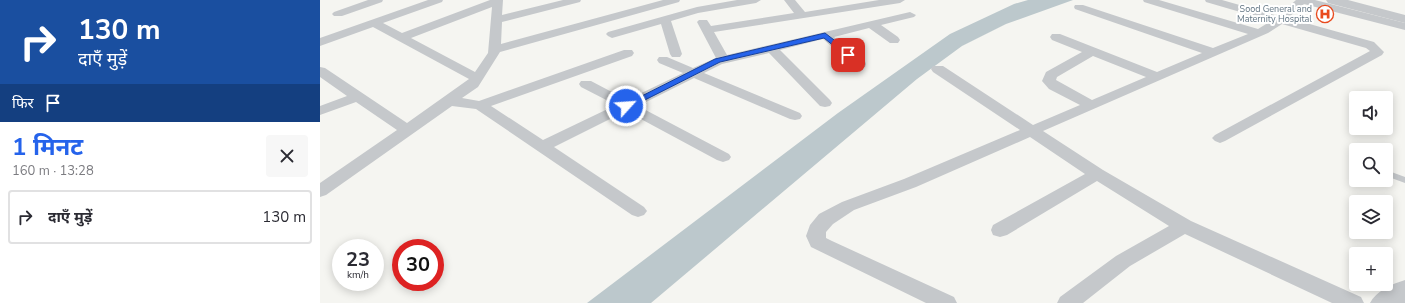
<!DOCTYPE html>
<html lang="hi">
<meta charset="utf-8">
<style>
:root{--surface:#fff;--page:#f7f7f7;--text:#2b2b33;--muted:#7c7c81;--line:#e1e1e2;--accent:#2563eb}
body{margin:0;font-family:"Nunito Sans","Noto Sans Devanagari",sans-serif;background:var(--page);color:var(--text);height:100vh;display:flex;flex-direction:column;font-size:15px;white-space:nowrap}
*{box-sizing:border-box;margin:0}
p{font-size:13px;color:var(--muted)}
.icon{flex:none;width:22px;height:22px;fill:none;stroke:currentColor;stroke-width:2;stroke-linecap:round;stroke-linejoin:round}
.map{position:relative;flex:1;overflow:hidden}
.drawer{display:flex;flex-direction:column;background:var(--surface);width:320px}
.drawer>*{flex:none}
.banner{background:#1a4fa0;color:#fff;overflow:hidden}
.controls{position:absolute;left:1029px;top:91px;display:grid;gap:8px}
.controls a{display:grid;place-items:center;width:44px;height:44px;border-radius:4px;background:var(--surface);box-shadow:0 2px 10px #0003;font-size:20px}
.speed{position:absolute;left:12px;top:239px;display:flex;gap:8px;font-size:20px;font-weight:700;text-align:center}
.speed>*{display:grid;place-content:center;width:52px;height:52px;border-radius:50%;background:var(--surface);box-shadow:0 2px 10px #0003;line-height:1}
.speed small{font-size:10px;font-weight:400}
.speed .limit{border:6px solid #d22;background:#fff;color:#111}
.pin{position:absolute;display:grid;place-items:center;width:34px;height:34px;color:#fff;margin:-17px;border-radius:8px;box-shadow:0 2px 6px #0006}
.me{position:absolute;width:44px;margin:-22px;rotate:64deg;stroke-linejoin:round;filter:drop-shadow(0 0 3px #0008)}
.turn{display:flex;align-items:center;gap:14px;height:84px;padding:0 12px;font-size:18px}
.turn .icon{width:52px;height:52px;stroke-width:2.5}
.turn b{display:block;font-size:28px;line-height:34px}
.then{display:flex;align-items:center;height:38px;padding:0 12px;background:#0003;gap:8px;font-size:15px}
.round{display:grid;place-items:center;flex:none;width:42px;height:42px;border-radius:4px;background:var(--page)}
.head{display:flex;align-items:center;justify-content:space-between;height:68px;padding:0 12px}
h1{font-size:24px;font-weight:700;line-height:30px;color:var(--accent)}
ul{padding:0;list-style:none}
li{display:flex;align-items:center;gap:12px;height:54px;margin:0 8px 6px;padding:0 4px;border:2px solid var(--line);border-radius:4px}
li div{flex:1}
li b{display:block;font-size:15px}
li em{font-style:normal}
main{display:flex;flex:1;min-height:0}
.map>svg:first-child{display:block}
.water{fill:#bcc8cc}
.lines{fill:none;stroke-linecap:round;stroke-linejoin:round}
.service{fill:#c5c8cb;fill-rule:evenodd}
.minor{fill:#c5c8cb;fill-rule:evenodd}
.tertiary{fill:#c5c8cb;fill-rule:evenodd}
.route{fill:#2563eb;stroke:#184099}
.labels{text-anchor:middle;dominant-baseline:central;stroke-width:4;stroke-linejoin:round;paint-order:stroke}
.far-poi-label{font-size:9px;fill:#637684;stroke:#fff;text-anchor:end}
</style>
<main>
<section class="drawer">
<div class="banner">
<div class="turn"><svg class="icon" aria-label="right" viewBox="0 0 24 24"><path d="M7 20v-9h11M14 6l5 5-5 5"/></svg><div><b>130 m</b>दाएँ मुड़ें</div></div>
<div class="then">फिर<svg class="icon" aria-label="arrive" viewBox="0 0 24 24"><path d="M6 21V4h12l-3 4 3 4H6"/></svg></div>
</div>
<div class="head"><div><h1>1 मिनट</h1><p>160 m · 13:28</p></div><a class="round"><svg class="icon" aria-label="close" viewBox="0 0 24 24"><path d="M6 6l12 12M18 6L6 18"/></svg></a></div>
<ul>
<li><svg class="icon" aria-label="right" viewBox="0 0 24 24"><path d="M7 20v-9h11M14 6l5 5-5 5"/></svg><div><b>दाएँ मुड़ें</b></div><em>130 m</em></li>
</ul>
</section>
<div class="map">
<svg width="1085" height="303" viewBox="0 0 1085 303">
<rect width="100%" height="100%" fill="#f5f5f1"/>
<!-- water -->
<path class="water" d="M708,0H753L686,24L642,46L597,79L331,303H267L518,113L630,34L694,4Z"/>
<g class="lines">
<!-- service -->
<path class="service" d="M1066,170L1085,177V183L1066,176Z"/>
<!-- minor -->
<path class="minor" d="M48,0H63L62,2L22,16H14L12,14L14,12Z
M108,0H123L122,2L63,23L82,33L170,0H183L182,15L243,0H261L260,2L182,22L181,44L343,0H360L359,2L180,52L158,87L142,98L159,101L304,50H312L314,53L312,56L171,106L223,140L296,105L261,87L259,84L261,81H271L307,100L363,73L339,63L337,60L339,57H347L373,68L396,58L377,22L379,20H387L391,26L474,13L464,0H475L485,12L559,0H585L580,3L394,32L407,55L590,12L596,15L594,17L561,25L578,37L580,40L578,43H570L549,28L514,37L545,61L546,64L545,67H535L503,39L460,50L510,100L512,103L510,106L505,107L500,106L449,53L402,64L384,73L480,113L482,116L480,119L475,120L470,119L374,78L318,106L409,154L411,157L409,160L403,162L397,160L306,111L234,147L324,207L327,211L324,215L318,217L312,215L156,109L132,106L6,195L0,197V183L77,130L36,102L0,115V106L27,96L0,77V67L5,68L87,123L149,79L53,27L0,46V38ZM172,7L168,53L155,72L91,38Z
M417,0H441L436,3L378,13L351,21L362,54L360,57H352L350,54L341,24L292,38L288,36L286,34L288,32L377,7Z
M823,0H839L938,29L951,21L886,2L885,0H902L958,16L976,0H995L1085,23V30L984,4L968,18L1054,42L1064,52L1062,55L905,141L900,143L895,141L892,138L895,135L1050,51L1046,48L962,24L948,33L723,131L783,170L871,221L1041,297L1044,303H1012L865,234L810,266L763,303H737L740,297L796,256L849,226L777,181L687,235L680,237L673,235L671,230L673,225L765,174L710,137L596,187L534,210L513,224L506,232V238L512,241L634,297L637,303H606L491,247L486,236L490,225L499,214L522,202L584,179L700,130L613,72L611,69L613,66H623L713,125L760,105L729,89L722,81L726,72L762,52L732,40L730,37L732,34H740L837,72L882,53L755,9L754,7L755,5H763L893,48L928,34L824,2ZM773,56L826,77L772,100L736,80L737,77Z"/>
<!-- tertiary -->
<path class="tertiary" d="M1006,0H1028L1085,15V23L1008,3Z
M1085,280V303H1050C1056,291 1072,284 1085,280Z"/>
</g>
<!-- route -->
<path class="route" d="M505,33L531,53V56H526L504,38L400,62L309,108H303L302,106L395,59Z"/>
<!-- icons -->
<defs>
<g id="hospital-ring" transform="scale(0.9)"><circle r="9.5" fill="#fff" stroke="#e94a1d" stroke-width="1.5"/><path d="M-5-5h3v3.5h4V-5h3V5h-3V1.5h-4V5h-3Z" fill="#e94a1d"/></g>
</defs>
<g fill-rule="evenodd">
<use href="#hospital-ring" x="1005" y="14"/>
</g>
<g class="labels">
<!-- far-poi labels -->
<g class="far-poi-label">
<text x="992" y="9">Sood General and<tspan x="992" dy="10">Maternity Hospital</tspan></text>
</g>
</g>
</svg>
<div class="controls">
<a><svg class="icon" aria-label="sound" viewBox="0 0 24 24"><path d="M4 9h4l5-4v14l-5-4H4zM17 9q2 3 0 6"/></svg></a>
<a><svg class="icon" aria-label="search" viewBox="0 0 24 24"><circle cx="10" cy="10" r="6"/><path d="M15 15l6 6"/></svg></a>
<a><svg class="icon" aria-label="layers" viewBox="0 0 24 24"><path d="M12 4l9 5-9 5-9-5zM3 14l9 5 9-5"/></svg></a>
<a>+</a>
</div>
<div class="speed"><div>23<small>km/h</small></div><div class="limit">30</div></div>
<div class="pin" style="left:528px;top:55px;background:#d93025"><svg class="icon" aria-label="arrive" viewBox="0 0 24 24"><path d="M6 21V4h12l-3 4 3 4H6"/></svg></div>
<svg class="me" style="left:306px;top:106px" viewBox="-20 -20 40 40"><circle r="17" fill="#2563eb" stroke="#fff" stroke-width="3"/><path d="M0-11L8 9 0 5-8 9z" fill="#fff"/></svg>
</div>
</main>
